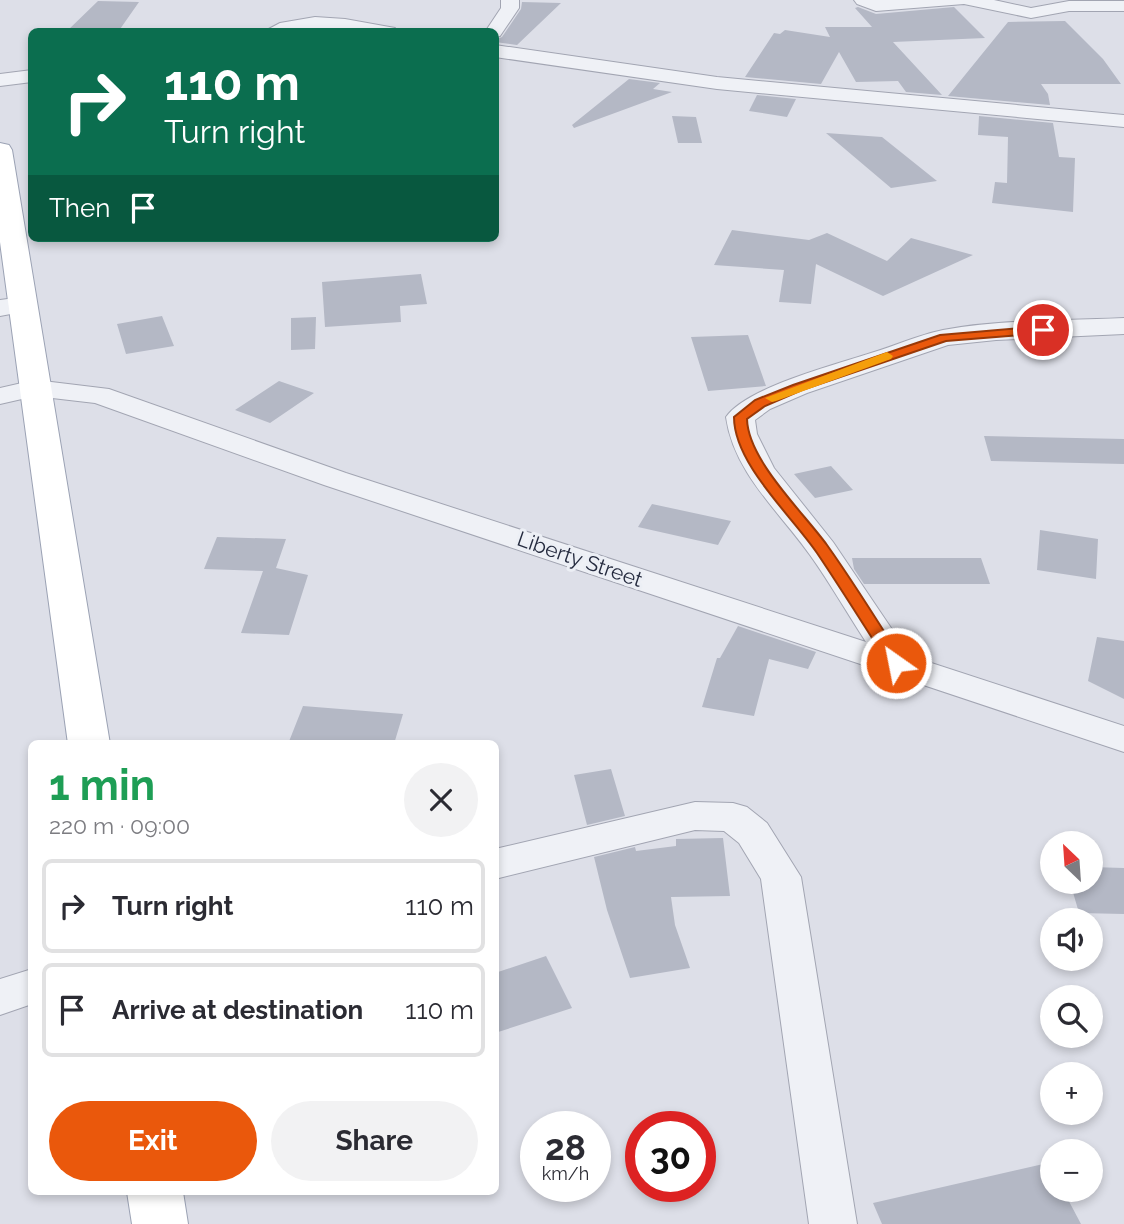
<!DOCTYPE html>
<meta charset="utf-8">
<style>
:root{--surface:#fff;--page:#f2f2f3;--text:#2b2b33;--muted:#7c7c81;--line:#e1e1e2;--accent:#ea580c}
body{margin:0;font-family:Raleway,sans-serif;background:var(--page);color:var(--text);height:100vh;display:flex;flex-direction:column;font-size:26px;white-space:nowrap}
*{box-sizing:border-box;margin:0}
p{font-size:23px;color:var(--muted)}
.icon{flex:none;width:38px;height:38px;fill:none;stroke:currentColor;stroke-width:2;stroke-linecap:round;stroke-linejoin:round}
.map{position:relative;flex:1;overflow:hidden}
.sheet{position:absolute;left:28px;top:740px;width:471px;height:455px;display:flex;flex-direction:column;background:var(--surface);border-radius:10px;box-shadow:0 4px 10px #0003}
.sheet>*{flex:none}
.banner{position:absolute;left:28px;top:28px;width:471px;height:214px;border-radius:10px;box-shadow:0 4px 10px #0003;background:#0b6e4f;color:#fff;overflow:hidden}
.needle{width:46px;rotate:335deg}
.fabs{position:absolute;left:1040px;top:831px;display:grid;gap:14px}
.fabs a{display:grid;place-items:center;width:63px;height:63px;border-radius:50%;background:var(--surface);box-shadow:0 4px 10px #0003;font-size:35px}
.speed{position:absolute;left:520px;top:1111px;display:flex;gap:14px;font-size:35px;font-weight:700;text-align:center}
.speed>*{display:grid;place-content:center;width:91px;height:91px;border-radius:50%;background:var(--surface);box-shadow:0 4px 10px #0003;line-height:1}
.speed small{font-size:18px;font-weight:400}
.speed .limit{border:10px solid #d22;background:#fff;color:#111}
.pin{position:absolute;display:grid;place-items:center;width:60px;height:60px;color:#fff;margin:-30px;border:4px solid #fff;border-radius:50%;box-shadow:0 2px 7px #0007}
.me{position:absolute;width:77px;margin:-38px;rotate:327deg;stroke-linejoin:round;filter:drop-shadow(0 0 5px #0008)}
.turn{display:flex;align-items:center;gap:24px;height:147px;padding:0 21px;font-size:32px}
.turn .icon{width:91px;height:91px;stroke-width:2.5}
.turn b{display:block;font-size:49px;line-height:60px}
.then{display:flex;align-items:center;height:66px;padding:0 21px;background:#0003;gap:14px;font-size:26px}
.round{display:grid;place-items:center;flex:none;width:74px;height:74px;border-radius:37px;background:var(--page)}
.head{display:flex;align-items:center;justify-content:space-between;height:119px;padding:0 21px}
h1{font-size:42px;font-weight:700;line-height:52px;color:#1e9e55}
.action{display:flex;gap:14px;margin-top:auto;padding:14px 21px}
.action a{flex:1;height:80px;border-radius:42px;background:var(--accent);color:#fff;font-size:28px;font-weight:700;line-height:80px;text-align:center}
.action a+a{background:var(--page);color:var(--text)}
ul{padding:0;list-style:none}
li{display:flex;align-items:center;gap:21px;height:94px;margin:0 14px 10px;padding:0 7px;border:4px solid var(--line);border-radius:10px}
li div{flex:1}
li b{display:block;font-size:26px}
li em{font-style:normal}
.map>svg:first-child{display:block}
.building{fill:#b4b8c5}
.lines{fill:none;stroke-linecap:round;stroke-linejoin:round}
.minor-casing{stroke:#a2a5b2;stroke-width:2}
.major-casing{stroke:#9ba2b4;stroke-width:2}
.minor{fill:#eff1f6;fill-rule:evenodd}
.major{fill:#fff;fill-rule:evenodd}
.route{fill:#ea580c;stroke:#983908;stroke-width:2}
.slow{fill:#f59e0b}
.labels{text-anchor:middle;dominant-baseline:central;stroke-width:6;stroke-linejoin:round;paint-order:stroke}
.street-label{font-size:21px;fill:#252b3f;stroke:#eceff5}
</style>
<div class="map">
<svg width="1124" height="1224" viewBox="0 0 1124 1224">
<rect width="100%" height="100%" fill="#dddfe8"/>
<!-- building -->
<path class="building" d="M98,1L139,2L118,32H66Z
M522,2L561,3L517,45L495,42V40L502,37L521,9Z
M858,7L876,14L954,7L985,38L893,42L942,95L906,92L898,81L856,82L839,52L821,84L745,77L774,33L780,34L785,30L830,37L825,27H872L855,8Z
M1065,21L1103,59L1121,84H1041L1048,94L1050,105L948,96L1008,22Z
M629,79L660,83L653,89L672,92L574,128L572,125Z
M757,95L796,99L787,117L749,111Z
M672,116L696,117L702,143H678Z
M979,116L1053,123L1059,157L1075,158L1073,212L992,203L995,182L1007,183L1008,137L978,135Z
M826,133L882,137L937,181L891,188Z
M732,230L809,240L827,233L887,261L911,238L973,255L883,296L816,264L811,304L779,302L784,270L714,265Z
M421,274L427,304L400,306L401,322L325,327L322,282Z
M162,316L174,346L126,354L117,324Z
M316,317L315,349L291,350V318Z
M748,335L766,386L708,391L691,337Z
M279,381L314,393L270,423L235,410Z
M984,436L1124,439V464L991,461Z
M831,466L853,490L815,498L794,474Z
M652,504L731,521L718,545L638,527Z
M1040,530L1098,539L1096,579L1037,570Z
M217,537L286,539L276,568L308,575L289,635L241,633L263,571L204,569Z
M852,558H981L990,584H864L854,569Z
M738,626L816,652L808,669L769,659L754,716L702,707L717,658H720Z
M1097,637L1124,641V699L1088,681Z
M303,706L403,714L394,744H288Z
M611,769L625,816L587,825L574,775Z
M723,838L730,896L671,897L675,925L690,968L630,978L607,910L594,857L635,847L636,851L676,846V839Z
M1090,867L1124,868V914L1079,913L1070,882H1090Z
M546,956L572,1008L495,1033V973Z
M1052,1162V1190H1063L1081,1224H882L873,1203Z"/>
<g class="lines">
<!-- minor casing -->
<g class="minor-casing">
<path id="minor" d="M501,0H519V8L500,36L495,37V32H485L501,8Z
M854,0H994L1031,8L1069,1H1124V11H1069L1031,18L964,4L876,11L857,4Z
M315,17L345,19L395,28L398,32L315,28L263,32L280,23Z
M495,45L717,77L1124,115V127L717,89L495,57Z
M32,70V82L0,86V74Z
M23,297L32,300L36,305L32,310L0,316V300Z
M1124,318V334L996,340L948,345L807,393L770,409L755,420L757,434L774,468L833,542L910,656L1124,726V752L324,485L95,403L35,396L0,404V388L35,380L109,389L346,473L866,642C847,613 830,583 810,555C779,511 734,473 726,417C747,387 835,365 871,353C895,346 918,335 943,330C1001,319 1064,321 1124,318Z
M695,802L733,803L747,807L767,823L801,877L857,1224H809L761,879L739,843L724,831L695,830L495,879V849Z
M32,969V1004L0,1015V979Z"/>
</g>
<!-- major casing -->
<g class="major-casing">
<path id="major" d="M0,143L9,145L12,150L110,744H68L0,242Z
M127,1192H183L188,1224H132Z"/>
</g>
<!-- minor -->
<use href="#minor" class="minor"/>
<!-- major -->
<use href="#major" class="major"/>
</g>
<!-- route -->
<path class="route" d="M1043,326L1047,327V333L946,341L802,390L765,406L747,419C748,460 803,512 827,545C854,583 879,623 904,663L896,668L890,666C866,629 842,590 817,553C792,516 734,464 734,417L755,400L793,385L940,335Z"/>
<!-- slow -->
<path class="slow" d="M887,352L893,356L891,359L776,401L772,402L765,398Z"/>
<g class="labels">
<!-- street labels -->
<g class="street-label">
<text transform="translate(580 559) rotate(19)">Liberty Street</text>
</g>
</g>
</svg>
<div class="fabs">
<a><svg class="needle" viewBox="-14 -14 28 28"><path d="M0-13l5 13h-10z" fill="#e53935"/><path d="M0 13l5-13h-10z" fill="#7c7c81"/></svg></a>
<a><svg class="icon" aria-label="sound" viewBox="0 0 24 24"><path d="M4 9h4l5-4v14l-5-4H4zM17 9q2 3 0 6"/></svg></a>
<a><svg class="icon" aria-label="search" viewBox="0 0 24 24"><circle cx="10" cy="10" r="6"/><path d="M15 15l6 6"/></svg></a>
<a>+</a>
<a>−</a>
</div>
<div class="speed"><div>28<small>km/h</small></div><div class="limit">30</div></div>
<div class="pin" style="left:1043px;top:330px;background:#d93025"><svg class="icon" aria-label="arrive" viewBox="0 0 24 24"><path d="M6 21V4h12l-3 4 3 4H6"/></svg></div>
<svg class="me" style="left:896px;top:663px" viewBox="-20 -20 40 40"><circle r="17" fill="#ea580c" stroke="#fff" stroke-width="3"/><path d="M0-11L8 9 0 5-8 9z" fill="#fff"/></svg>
<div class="banner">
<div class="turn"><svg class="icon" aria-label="right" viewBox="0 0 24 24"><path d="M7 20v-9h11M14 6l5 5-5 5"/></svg><div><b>110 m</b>Turn right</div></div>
<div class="then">Then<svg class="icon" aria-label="arrive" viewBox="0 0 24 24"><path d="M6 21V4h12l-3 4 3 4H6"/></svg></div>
</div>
<section class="sheet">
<div class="head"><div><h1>1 min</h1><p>220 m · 09:00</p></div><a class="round"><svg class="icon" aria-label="close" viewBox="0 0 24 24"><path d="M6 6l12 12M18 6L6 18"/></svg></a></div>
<ul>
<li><svg class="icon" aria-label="right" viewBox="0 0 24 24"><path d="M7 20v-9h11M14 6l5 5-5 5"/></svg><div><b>Turn right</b></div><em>110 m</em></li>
<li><svg class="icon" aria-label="arrive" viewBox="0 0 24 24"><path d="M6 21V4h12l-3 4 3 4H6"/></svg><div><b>Arrive at destination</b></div><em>110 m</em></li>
</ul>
<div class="action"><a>Exit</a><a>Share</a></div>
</section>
</div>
